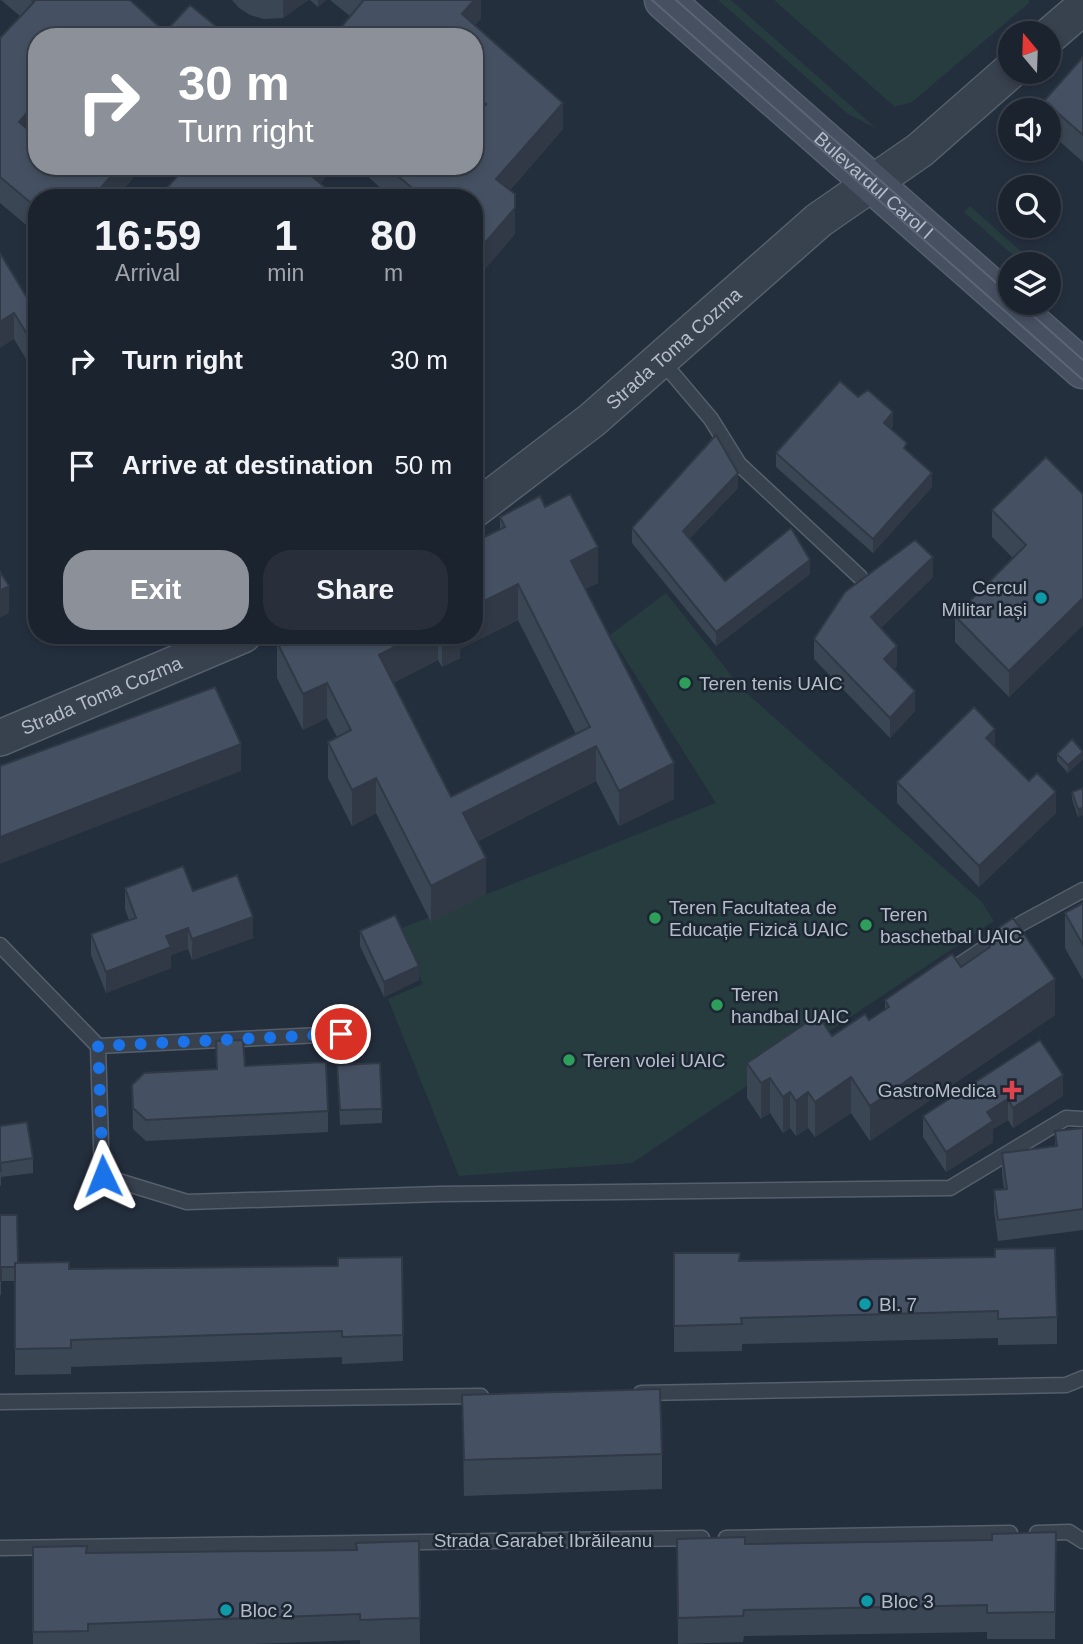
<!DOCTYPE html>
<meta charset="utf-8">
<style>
:root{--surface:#1b232e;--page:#282f3a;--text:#f1f3f6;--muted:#a0a4aa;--line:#39404a;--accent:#8c9099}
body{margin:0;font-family:Arial,sans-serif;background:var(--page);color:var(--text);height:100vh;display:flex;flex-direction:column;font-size:26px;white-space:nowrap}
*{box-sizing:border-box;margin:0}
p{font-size:23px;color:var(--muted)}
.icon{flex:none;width:38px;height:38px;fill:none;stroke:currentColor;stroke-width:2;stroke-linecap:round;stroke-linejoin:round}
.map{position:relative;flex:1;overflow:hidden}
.sheet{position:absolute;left:28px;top:189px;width:455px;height:455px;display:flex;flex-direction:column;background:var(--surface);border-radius:28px;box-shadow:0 4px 10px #0003,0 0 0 2px var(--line)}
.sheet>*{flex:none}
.banner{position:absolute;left:28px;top:28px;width:455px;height:147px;border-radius:28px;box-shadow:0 4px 10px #0003,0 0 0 2px var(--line);background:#8c9099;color:#fff;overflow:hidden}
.needle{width:46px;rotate:341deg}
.buttons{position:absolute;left:998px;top:21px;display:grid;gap:14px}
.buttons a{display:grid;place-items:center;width:63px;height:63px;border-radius:50%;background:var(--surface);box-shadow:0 4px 10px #0003,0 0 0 2px var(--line);font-size:35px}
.pin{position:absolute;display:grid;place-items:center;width:60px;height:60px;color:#fff;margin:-30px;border:4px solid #fff;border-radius:50%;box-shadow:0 2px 7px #0007}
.me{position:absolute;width:77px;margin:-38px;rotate:358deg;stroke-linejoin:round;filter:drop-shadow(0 0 5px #0008)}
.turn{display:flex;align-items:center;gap:24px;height:147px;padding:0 35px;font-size:32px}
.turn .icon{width:91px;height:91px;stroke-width:2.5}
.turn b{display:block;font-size:49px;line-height:60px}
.eta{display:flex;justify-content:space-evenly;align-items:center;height:119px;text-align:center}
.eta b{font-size:42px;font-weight:600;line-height:49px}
.action{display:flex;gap:14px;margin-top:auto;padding:14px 35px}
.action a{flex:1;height:80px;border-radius:28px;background:var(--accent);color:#fff;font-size:28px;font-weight:600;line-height:80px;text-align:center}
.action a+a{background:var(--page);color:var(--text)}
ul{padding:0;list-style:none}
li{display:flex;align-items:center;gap:21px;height:105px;padding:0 35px}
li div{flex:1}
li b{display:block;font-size:26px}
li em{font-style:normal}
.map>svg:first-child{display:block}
.green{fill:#263c3f}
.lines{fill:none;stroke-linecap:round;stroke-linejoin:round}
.service-casing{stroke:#565f6c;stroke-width:17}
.tertiary-casing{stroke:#565f6c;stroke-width:38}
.secondary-casing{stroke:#565f6c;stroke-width:41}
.service{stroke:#38414e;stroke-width:14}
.tertiary{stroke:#38414e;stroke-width:35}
.secondary{stroke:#465061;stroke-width:38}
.tram{stroke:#5a6575;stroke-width:2}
.wall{fill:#3b4654;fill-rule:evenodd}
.shaded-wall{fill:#303945}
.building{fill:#455162;stroke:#303945;stroke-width:2}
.route{stroke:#1a73e8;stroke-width:12;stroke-dasharray:0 21.6}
.culture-dot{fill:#0f9aa8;stroke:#1d2633;stroke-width:2.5}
.leisure-dot{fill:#2e9e5b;stroke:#1d2633;stroke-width:2.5}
.health-dot{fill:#e0444e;stroke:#1d2633;stroke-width:2.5}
.labels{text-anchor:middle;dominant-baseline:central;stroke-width:5;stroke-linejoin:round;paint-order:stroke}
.street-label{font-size:19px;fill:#b4bcc9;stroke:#1d2633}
.poi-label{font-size:19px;fill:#b4bcc9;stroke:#1d2633;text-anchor:start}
</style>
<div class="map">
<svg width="1083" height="1644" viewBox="0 0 1083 1644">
<rect width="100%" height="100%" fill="#242f3e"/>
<!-- green -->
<path class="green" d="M718,0H731L877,129L848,114Z
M774,0H1028L1030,2L912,102L895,107Z
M970,206L1035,264H1023L964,212Z
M666,593L743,690L981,901L994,921L632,1163L459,1176L388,999L423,984L397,930L716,803L610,635Z"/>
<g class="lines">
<!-- service casing -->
<g class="service-casing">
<path id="service" d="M661,360L711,419L739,464L860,577
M0,945L98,1046L341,1034
M944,975L1022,923L1083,890
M98,1046L102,1176L187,1202L440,1194L950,1188L1066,1118L1083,1119
M641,1393L1066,1385L1083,1378
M0,1402L481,1396
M1037,1533L1069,1532L1083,1541
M726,1538L1010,1533
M0,1548L702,1538"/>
</g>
<!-- tertiary casing -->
<g class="tertiary-casing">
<g id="tertiary">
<path d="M1048,37L1083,7"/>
<path id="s1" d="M474,510L592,420L819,220L920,150L1010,71"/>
<path id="s2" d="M0,738L243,635"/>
</g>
</g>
<!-- secondary casing -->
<g class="secondary-casing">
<g id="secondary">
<path id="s3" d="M664,0L1083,369"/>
</g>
</g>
<!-- service -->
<use href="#service" class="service"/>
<!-- tertiary -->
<use href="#tertiary" class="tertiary"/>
<!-- secondary -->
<use href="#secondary" class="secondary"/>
<!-- tram -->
<path class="tram" d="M652,0L1083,380
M676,0L1010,295
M1019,303L1083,360"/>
</g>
<!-- wall -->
<path class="wall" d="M1,0H130L165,32L223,37H37V129L33,133L37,198V234L0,203V38L20,16Z
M232,0H308L283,18L264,19L250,15L239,8Z
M310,0H326L318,7Z
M330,0H481V18L475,25L563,129L510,190L515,234L478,277H474V198H392L356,166H474V37L350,16Z
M1083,57V162L1048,131V110H1044V101Z
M0,253L29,301L37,297V377L14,339Z
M893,426L891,429L932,487L873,553L776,467V453Z
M738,488L690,538L725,581L810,574L716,646L632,543V528Z
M1083,494V625L1009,697L955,642V616L1013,558L992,537V510Z
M545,507L598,583L585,589L674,799L619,826L596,781L478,841L486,894L431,922L376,813L352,826L328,778V742L337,737L327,718L303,730L277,678V642L291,635H474L500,530V517ZM518,620L576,734L451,797L393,683L438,660L442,667L460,658V649Z
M933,577L881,628L897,666L894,669L915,711L890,738L814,659V639Z
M995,747L1056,813L979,887L897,803V782Z
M1057,754L1083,759L1068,773L1057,761Z
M1083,788V815L1078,817L1072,799V792Z
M125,888L193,891L253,938L192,960L188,949L171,955V968L106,993L91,955V934L129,920L125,909Z
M1083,903V980L1065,948V913Z
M360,931L419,980L384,997L360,946Z
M984,938L1055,1015L870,1141L851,1113L815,1137L808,1128L796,1136L790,1128L783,1133L770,1113L761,1119L747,1098V1063L832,1036L869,1020L885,1010V1000L961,967L984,951Z
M1040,1040L1063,1096L1013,1128L1008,1120L993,1129V1142L946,1172L923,1137V1116Z
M216,1041L245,1066L328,1111V1132L146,1141L133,1129L132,1085L216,1069Z
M337,1065L382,1109V1123L340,1125Z
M0,1126L33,1158V1173L1,1177V1185L0,1186Z
M1083,1128V1230L998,1241L994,1211V1190L1004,1189L1002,1174V1153L1055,1146V1131Z
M0,1215L18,1263L69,1269L338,1266L402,1257L403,1361L342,1364V1357L71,1367V1374L15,1375V1281H1V1295H0Z
M674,1253L740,1261L1057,1317V1344L998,1345V1338L742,1344V1351L674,1352Z
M462,1395L662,1454V1489L464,1496Z
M1056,1532L1055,1639H987V1632L744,1636L743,1642L678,1644L677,1539L745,1544L992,1540Z
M419,1541L420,1644H360V1640L253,1644H33V1547L87,1553L356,1550Z"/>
<!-- shaded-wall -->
<path class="shaded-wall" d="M283,0H308L283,18Z
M318,0H326L318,7Z
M474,0H481V18L466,37L462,14Z
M37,102V129L19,148V122Z
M563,103V129L496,205V179Z
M120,166H144L116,198H98V191Z
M313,166H336L308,198L307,172Z
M515,208V234L478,277V251Z
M14,313V339L0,348V322Z
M893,412V426L884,437V423Z
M738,473V488L683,545V531Z
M932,473V487L873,553V539Z
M598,547V583L571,596V561Z
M933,557V577L871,638V617Z
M810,560V574L716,646V632Z
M518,584V620L460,649V658L442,667V635H474V606Z
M9,586V613L0,618V591Z
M1083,598V625L1009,697V671Z
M417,635H438V660L379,690V655Z
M897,646V666L884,680V659Z
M327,683V718L303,730V694Z
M915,691V711L890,738V718Z
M995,729V750L986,738Z
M241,744V771L0,864V837Z
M596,746V781L463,848V813Z
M1083,752V759L1068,773V765Z
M674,763V799L619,826V791Z
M376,778V813L352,826V790Z
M1056,792V813L979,887V866Z
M1083,808V815L1078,817V809Z
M486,858V894L431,922V886Z
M253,917V938L192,960V939Z
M188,928V949L171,955V968L106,993V972L166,936Z
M419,966V980L384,997V982Z
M1055,979V1015L870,1141V1106Z
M1063,1075V1096L1013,1128V1108Z
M851,1077V1113L815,1137V1102Z
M770,1078V1113L761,1119V1083Z
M790,1092V1128L783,1133V1097Z
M808,1092V1128L796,1136V1101Z
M1008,1099V1120L993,1129V1142L946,1172V1152L987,1112Z"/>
<!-- building -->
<path class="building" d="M32,0H130L165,32L190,5L223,32L219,37H37V102L19,122L37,137V166H120L98,191L105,198H37V208L0,177V38L34,2Z
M362,0H474L462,14L563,103L496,179L515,194V208L478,251L474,250V198H404L412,188L386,166H474V118L486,104L474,94V37H333L363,1Z
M1083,57V135L1044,101Z
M186,166H313L307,172L337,198H158Z
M0,253L29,301L37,297V350L14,313L0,322Z
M840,381L858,397L868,390L893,412L884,423L907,443L904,448L932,473L873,539L776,453Z
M716,435L738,473L683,531L725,581L791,528L810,560L716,632L632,528Z
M1046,457L1083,494V598L1009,671L955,616L1026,545L992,510Z
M570,494L598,547L571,561L674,763L619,791L596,746L463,813L486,858L431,886L376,778L352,790L328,742L351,730L327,683L303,694L277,642L291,635H417L379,655L451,797L590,727L518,584L474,606V542L505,527L500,517L540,496L545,507Z
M915,540L933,557L871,617L897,646L884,659L915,691L890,718L814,639L845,592Z
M0,572L9,586L0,591Z
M215,687L241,744L0,837V766Z
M974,707L995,729L986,738L1029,781L1037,773L1056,792L979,866L897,782Z
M1072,739L1083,752L1068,765L1057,754Z
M1083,788V808L1078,809L1072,792Z
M183,866L193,891L237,875L253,917L192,939L188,928L166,936L171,947L106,972L91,934L136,918L125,888Z
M1083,903V945L1065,913Z
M395,915L419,966L384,982L360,931Z
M1013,918L1055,979L870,1106L851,1077L815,1102L808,1092L796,1101L790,1092L783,1097L770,1078L761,1083L747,1063L818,1015L832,1036L865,1014L869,1020L889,1007L885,1000L952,954L961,967L990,947L984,938Z
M243,1040L245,1066L326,1062L328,1111L146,1120L133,1108L132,1085L144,1073L217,1069L216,1041Z
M1040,1040L1063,1075L1013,1108L1008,1099L987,1112L993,1121L946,1152L923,1116Z
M380,1063L382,1109L340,1110L337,1065Z
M27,1122L33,1158L0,1163L1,1171H0V1126Z
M1083,1128V1209L998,1220L994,1190L1007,1189L1002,1153L1057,1146L1055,1131Z
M0,1215H17L18,1263H15V1267H1V1281H0Z
M1055,1248L1057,1317L998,1319V1311L741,1318L742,1324L674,1326V1253H740L739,1261L995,1257V1249Z
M402,1257L403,1335L342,1337V1331L71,1340V1348L15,1349V1263L69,1262V1269L338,1266V1258Z
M660,1389L662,1454L464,1460L462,1395Z
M1056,1532L1055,1612L987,1613V1605L744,1610L743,1616L678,1618L677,1539L745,1537V1544L992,1540V1534Z
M419,1541L420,1618L360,1620V1614L88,1624V1631L33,1632V1547L87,1546L86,1553L357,1550L356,1543Z"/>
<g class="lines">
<!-- route -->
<path class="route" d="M103,1176L98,1046L341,1034"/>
</g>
<!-- markers -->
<g class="culture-dot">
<circle cx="1041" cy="598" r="7"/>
<circle cx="865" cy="1304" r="7"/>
<circle cx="867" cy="1601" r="7"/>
<circle cx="226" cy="1610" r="7"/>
</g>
<g class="leisure-dot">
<circle cx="685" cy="683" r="7"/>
<circle cx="655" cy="918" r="7"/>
<circle cx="866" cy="925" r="7"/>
<circle cx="717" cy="1005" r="7"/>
<circle cx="569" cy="1060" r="7"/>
</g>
<path class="health-dot" d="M1008.5 1079.5h7v7h7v7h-7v7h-7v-7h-7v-7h7z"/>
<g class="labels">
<!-- street labels -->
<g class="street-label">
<text stroke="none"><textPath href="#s3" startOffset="280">Bulevardul Carol I</textPath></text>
<text stroke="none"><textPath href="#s1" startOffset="257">Strada Toma Cozma</textPath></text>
<text stroke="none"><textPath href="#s2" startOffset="110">Strada Toma Cozma</textPath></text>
<text x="543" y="1540">Strada Garabet Ibrăileanu</text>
</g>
<!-- poi labels -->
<g class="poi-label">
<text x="1027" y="587" text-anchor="end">Cercul<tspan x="1027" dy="22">Militar Iași</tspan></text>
<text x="699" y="683">Teren tenis UAIC</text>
<text x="669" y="907">Teren Facultatea de<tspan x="669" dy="22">Educație Fizică UAIC</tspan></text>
<text x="880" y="914">Teren<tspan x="880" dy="22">baschetbal UAIC</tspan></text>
<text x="731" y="994">Teren<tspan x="731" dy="22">handbal UAIC</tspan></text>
<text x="583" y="1060">Teren volei UAIC</text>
<text x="996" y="1090" text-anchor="end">GastroMedica</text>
<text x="879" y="1304">Bl. 7</text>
<text x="881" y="1601">Bloc 3</text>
<text x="240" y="1610">Bloc 2</text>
</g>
</g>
</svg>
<div class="buttons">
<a><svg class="needle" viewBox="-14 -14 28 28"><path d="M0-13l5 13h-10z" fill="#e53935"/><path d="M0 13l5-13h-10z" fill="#a0a4aa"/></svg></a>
<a><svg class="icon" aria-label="sound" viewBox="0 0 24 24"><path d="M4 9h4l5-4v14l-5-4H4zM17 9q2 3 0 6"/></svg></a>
<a><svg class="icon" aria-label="search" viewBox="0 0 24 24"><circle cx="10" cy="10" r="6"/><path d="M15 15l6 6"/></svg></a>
<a><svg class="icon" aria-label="layers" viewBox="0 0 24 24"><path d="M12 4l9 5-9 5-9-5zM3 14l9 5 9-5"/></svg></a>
</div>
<div class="pin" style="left:341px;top:1034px;background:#d93025"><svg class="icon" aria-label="arrive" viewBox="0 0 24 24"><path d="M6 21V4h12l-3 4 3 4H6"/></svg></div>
<svg class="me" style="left:103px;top:1176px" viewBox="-20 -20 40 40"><path d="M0-17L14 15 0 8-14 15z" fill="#1a73e8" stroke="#fff" stroke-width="4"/></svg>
<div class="banner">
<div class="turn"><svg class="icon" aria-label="right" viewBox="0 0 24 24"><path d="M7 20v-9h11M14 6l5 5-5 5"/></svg><div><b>30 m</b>Turn right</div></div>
</div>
<section class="sheet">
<div class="eta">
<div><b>16:59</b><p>Arrival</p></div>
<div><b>1</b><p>min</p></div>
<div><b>80</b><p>m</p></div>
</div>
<ul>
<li><svg class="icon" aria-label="right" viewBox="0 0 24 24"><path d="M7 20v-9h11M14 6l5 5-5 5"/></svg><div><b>Turn right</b></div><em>30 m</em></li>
<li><svg class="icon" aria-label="arrive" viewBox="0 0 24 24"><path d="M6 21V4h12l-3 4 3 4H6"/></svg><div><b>Arrive at destination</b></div><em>50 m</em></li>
</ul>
<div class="action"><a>Exit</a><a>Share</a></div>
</section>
</div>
